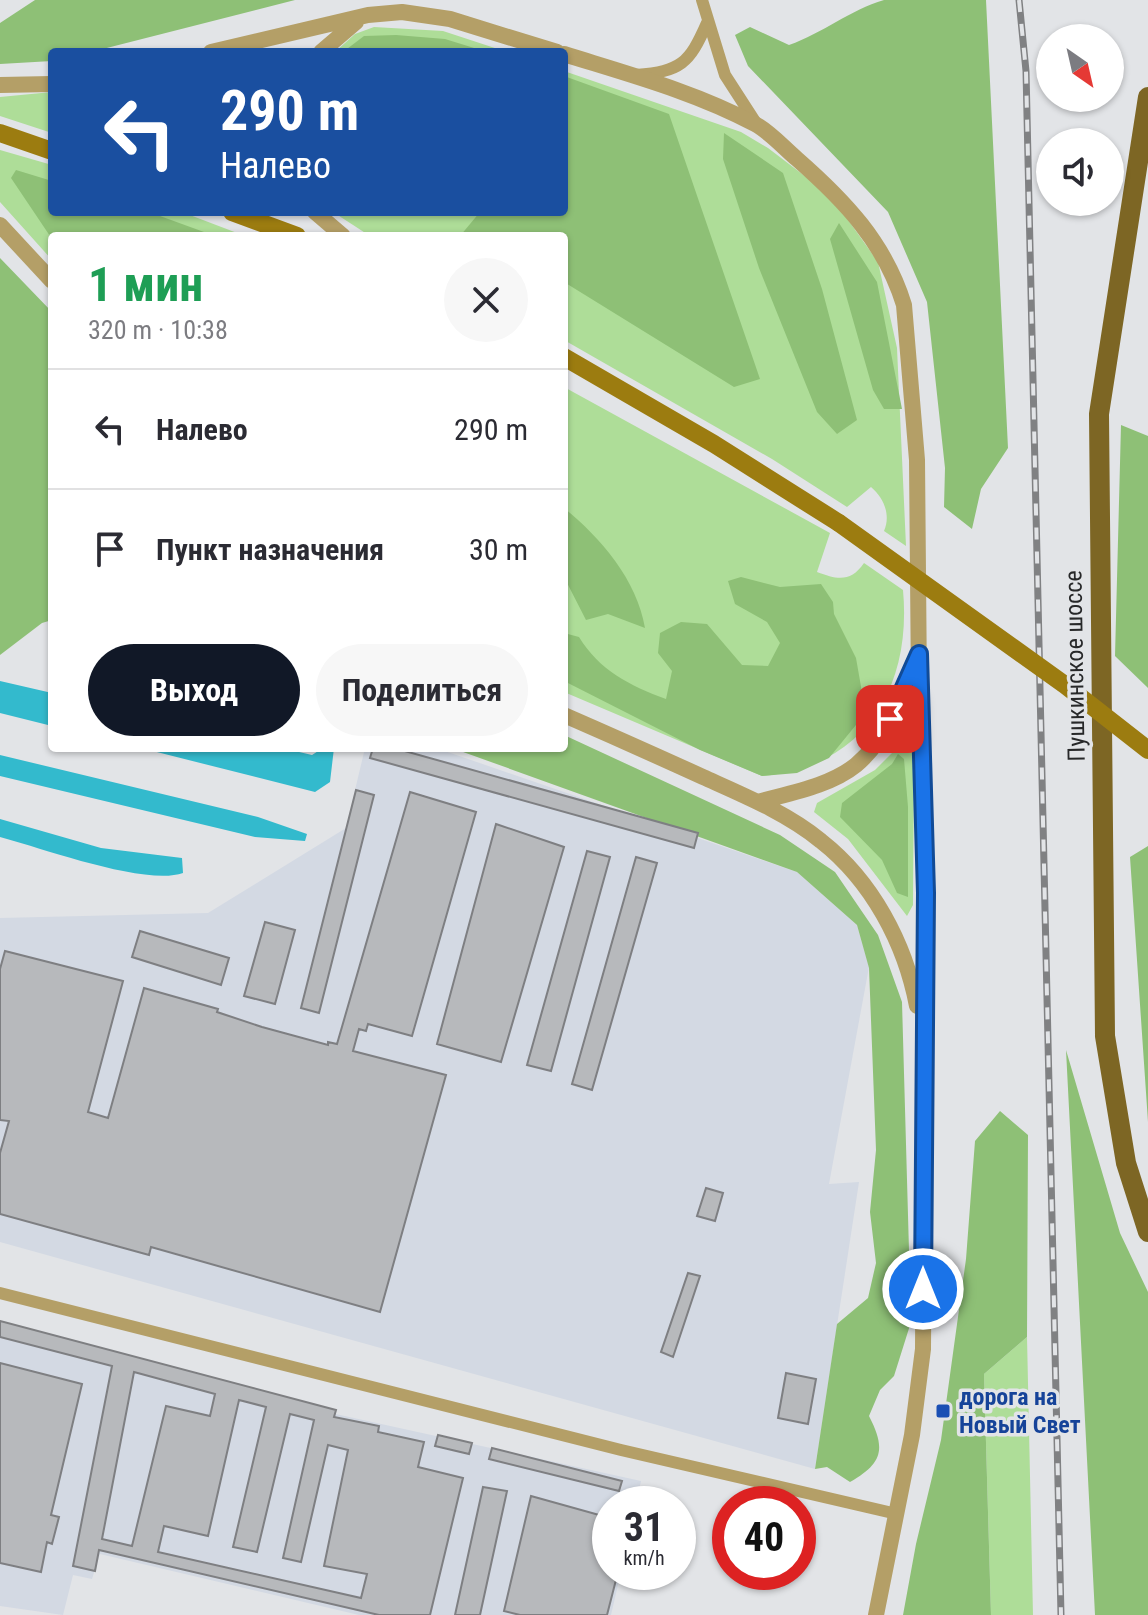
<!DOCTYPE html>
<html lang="ru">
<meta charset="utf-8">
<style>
:root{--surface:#fff;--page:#f7f7f7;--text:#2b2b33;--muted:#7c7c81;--line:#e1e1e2;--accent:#111827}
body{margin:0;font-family:"Roboto Condensed",sans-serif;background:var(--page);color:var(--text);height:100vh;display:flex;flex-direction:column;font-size:30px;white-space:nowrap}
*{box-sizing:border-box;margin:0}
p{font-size:26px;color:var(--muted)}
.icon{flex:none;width:44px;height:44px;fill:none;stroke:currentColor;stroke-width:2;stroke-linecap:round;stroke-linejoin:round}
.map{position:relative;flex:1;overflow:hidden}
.panel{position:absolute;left:48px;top:232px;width:520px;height:520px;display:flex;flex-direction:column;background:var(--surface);border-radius:8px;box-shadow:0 2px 6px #0004}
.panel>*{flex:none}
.banner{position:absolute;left:48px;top:48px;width:520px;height:168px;border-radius:8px;box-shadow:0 2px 6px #0004;background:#1a4fa0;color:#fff;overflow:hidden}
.needle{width:52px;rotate:146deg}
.controls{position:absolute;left:1036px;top:24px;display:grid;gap:16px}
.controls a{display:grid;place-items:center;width:88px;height:88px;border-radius:50%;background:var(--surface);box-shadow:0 2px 6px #0004;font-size:40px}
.speed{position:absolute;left:592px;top:1486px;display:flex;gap:16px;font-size:40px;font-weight:700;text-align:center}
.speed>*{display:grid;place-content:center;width:104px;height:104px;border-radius:50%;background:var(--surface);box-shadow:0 2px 6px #0004;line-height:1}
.speed small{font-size:20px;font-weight:400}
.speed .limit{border:12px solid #d22;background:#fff;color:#111}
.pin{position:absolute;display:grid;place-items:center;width:68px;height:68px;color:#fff;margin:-34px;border-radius:16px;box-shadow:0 4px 12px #0006}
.me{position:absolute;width:88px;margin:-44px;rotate:0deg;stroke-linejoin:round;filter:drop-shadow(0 0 6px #0008)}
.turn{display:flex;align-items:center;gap:28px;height:168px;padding:0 40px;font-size:36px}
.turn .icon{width:104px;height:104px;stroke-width:2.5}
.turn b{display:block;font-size:56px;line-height:68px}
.round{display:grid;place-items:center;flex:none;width:84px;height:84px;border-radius:42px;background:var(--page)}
.headline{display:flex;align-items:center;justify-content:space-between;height:136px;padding:0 40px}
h1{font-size:48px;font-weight:700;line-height:60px;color:#1e9e55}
.action{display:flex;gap:16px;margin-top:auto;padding:16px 40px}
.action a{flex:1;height:92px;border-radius:48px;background:var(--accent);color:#fff;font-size:32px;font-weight:700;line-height:92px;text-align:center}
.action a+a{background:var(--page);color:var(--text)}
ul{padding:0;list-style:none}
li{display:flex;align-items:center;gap:24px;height:120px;padding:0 40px;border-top:2px solid var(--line)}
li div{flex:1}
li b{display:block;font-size:30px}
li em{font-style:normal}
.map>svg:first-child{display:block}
.built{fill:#d3d9e3}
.green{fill:#aedd98}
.forest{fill:#8ec076}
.water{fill:#33bacd}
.building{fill:#b7b9bc;stroke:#7e7f82;stroke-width:2;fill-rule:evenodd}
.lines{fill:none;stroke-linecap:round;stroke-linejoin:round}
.minor{stroke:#b49f67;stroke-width:12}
.tertiary{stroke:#b49f67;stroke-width:16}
.secondary{stroke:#9c7c10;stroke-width:18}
.primary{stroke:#7d6624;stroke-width:20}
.rail-casing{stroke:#808183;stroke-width:7}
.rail{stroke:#e2e4e7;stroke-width:4;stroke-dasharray:12;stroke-linecap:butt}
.secondary-bridge{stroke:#9c7c10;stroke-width:18}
.route-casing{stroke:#114b97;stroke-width:20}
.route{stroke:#1a73e8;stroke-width:14}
.transit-dot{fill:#1a4fb4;stroke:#e2e4e7;stroke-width:3}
.labels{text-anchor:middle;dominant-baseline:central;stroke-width:7;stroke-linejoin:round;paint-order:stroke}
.street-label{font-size:24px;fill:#272829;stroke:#e2e4e7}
.transit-label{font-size:24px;font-weight:bold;fill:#164399;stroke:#e2e4e7;text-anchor:start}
</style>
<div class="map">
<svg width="1148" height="1615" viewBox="0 0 1148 1615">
<rect width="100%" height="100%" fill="#e2e4e7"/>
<!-- built -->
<path class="built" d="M365,748H436L797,872L857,925L869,967L829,1184L859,1182L815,1469L0,1242V918L208,913L346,828Z
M0,1327L331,1413L641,1481L636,1504H610V1572H621L611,1615H359L100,1554L92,1579L73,1575L63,1615L0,1606Z"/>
<!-- green -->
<path class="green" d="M374,27L443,31L507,52H335L355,34Z
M564,71L741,132L768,148L831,196L878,262L897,348L906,546L884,531C891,515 884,498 871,487L847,507L772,459L564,340V236H370L333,212H564Z
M52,92V133L0,116V97Z
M0,150L52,165V212H182L245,236H52V260L0,202Z
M564,387L830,533L817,572C838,580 851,582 864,563L903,590C912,687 865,767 762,776L564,692Z
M897,748H909L914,756L913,905L907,916L848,839L814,812L817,803L875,770Z
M1027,1337L1033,1615H991L984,1374Z"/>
<!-- forest -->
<path class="forest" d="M35,0H295L91,52H52V61L0,64V23Z
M884,0H986L1008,448L981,489L972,529L944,507L945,468L927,302L888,212L748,66L735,35L750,27L789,45C823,33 850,10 884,0Z
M396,35L445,39L487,52H343L364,36Z
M564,76L669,114L760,379L734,387L564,282V236H460L480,212H564Z
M724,133L783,173L822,289L857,420L837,434L817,412L759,268L723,159Z
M16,170L52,181V212H149L215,236H52V239L11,178Z
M839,223L877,282L902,409H884L873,390L830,239Z
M0,258L52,312V620L42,623L0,655Z
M1121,425L1148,436V688L1115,656Z
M564,508C601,538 637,580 645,628L608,614L586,620L564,577Z
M741,577L780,587L821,584L833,602L834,614L856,658L863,698L860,720L829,758L797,773L762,776L700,750L564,681V633L579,637C599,670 630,686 666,699L672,671L658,653L660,633L681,622L707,624L742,665L768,666L780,643L767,622L735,604L728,581Z
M564,735L780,835L835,872L878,935L902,1002L911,1322L894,1376L880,1390L869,1416C886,1449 883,1463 850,1482L827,1467L815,1469L837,1324L868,1298L876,1263L870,1212L876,1150L869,968L857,925L797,872L452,748H564Z
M898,754L904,759L908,807V897L897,893L882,860L840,817L842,803L892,764Z
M1148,846V1122L1130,857Z
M1066,1050L1120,1233L1148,1292V1615H1095Z
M1000,1111L1028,1135L1027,1337L984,1374L991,1615H903L916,1544L941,1440L966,1259L975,1141Z"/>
<!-- water -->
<path class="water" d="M0,681L52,693V726L0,713Z
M141,748H282L312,755L323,748H334L330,782L315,792Z
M0,755L258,817L307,834L305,841L255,837L0,776Z
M0,819L101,848L182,858L183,873C147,886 47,850 7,839L0,837Z"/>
<!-- building -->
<path class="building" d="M373,748H394L698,833L694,848L370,758Z
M356,790L374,795L319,1013L301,1008Z
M410,792L476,812L412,1036L368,1024L366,1031L359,1029L353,1051L446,1075L380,1312L151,1247L149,1255L0,1214V1153L9,1121L0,1120V969L5,951L123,981L88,1112L108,1118L144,988L218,1009L217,1012L262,1027L328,1045V1042L337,1044Z
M496,824L564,847L501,1062L437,1044Z
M587,851L610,857L551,1071L527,1065Z
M636,857L657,863L592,1090L572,1084Z
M265,922L295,930L275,1004L244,996Z
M140,931L229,958L221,985L132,957Z
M706,1188L723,1193L715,1221L697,1216Z
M688,1273L700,1276L673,1357L661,1352Z
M0,1321L336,1410L334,1417L379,1426L378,1432L424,1442L418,1467L463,1478L430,1615H379L99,1550L95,1571L73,1566L112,1366L0,1337ZM134,1372L215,1394L210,1416L166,1406L132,1546L102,1539ZM239,1400L266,1407L233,1547L257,1552L290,1414L314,1420L283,1558L301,1562L328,1445L348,1450L324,1566L367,1574L361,1598L158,1552L164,1526L208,1536Z
M0,1363L82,1384L51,1515L59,1517L52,1544L47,1542L41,1572L0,1563Z
M786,1373L816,1379L808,1424L778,1418Z
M438,1435L472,1443L469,1454L435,1446Z
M492,1448L622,1481L619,1491L489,1459Z
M483,1487L507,1491L480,1615H455Z
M531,1496L610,1518V1572H618L607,1615H520L504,1611Z"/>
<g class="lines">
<!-- minor -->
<path class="minor" d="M702,0L725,75L756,123
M636,75C681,71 689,64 707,23
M0,1293L621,1450L897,1514"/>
<!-- tertiary -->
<path class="tertiary" d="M211,52L368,15L402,12L450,19L557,52
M321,52L356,22
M564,54C628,74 695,92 755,124C770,132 784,148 797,159C845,201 885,243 904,305L917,460L919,688L926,893L923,1349L912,1435L876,1615
M0,85L52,84
M315,212L343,236
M0,225L52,281
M564,715C610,735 657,756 703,777C743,795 787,813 821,841C872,881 905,943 917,1006
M758,802C790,793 830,786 856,765C885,741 902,699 915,665"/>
<!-- secondary -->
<path class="secondary" d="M0,133L52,151
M232,212L297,236
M564,357L714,444L839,523"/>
<!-- primary -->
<path class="primary" d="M1148,97L1099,414L1105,1036L1126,1163L1148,1232"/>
<!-- rail casing -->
<g class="rail-casing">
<path id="rail" d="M1019,0L1026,71L1061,1615"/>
</g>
<!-- rail -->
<use href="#rail" class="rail"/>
<!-- secondary-bridge -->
<path class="secondary-bridge" d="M839,523L1065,685L1148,750"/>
</g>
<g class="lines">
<!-- route casing -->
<g class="route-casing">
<path id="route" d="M890,719L919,654L926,893L923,1289"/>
</g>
<!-- route -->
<use href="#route" class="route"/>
</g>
<!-- markers -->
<rect class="transit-dot" x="935" y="1403" width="16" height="16" rx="4"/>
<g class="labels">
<!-- street labels -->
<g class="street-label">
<text transform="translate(1075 666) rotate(-91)">Пушкинское шоссе</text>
</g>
<!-- transit labels -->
<g class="transit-label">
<text x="959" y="1397">дорога на<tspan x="959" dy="28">Новый Свет</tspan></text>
</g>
</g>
</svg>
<div class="controls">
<a><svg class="needle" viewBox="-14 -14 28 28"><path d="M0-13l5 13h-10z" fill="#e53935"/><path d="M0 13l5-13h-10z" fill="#7c7c81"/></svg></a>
<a><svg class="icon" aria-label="sound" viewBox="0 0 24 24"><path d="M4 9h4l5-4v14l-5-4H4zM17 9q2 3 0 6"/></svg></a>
</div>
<div class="speed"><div>31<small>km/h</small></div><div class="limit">40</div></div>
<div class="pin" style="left:890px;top:719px;background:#d93025"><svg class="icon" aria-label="arrive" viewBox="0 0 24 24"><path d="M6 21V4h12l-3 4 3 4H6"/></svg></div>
<svg class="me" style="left:923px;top:1289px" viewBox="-20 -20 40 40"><circle r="17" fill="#1a73e8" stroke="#fff" stroke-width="3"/><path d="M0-11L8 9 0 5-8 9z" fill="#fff"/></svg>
<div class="banner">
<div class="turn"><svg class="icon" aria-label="left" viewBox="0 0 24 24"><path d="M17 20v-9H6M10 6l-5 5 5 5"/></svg><div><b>290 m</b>Налево</div></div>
</div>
<section class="panel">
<div class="headline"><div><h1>1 мин</h1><p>320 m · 10:38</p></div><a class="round"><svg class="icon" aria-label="close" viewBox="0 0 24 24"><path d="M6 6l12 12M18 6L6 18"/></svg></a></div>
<ul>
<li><svg class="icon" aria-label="left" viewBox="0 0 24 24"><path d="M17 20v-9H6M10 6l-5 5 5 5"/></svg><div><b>Налево</b></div><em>290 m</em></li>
<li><svg class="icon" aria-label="arrive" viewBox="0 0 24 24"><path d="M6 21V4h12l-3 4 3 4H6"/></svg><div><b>Пункт назначения</b></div><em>30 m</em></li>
</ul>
<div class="action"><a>Выход</a><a>Поделиться</a></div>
</section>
</div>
